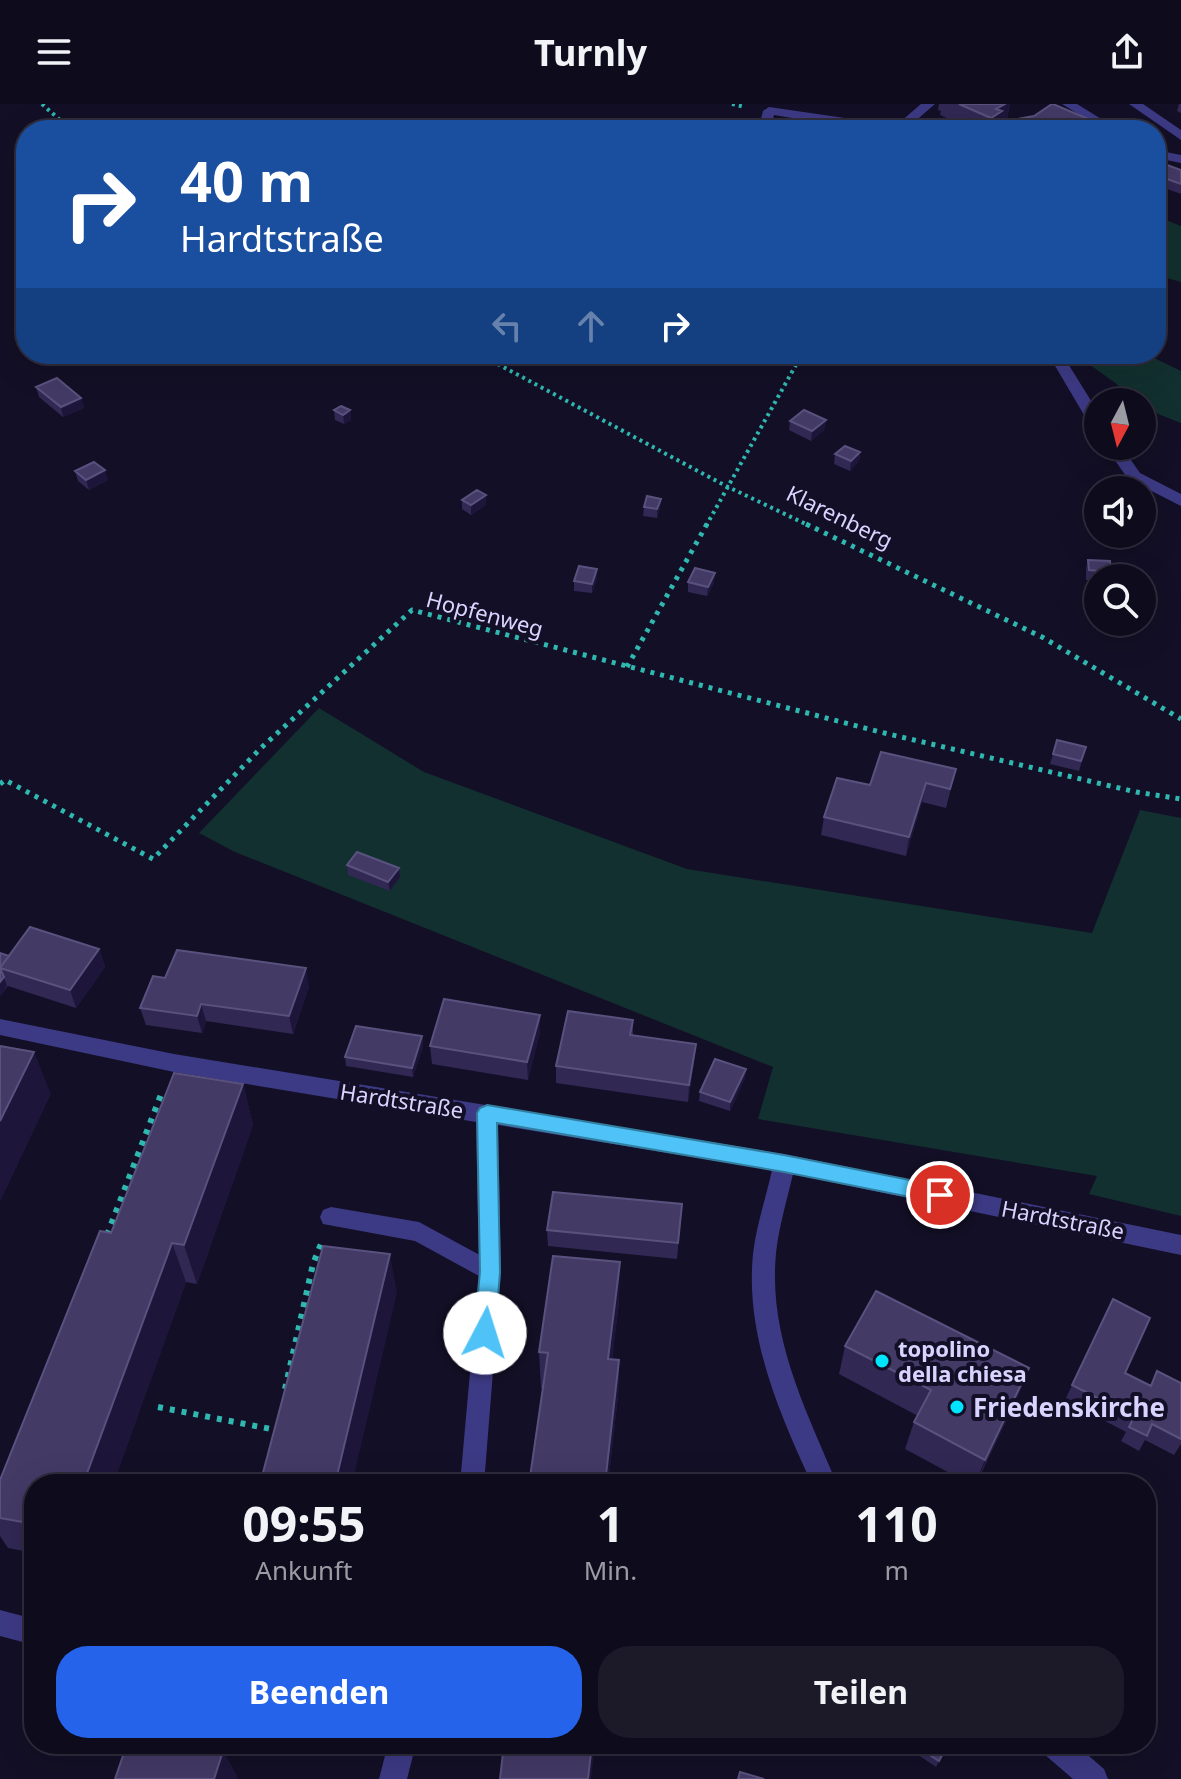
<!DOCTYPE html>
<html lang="de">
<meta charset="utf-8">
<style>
:root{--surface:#0e0b1c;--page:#1c1929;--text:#f1f3f6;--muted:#9b9ba3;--line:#2e2b3b;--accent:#2563eb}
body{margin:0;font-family:"Noto Sans",sans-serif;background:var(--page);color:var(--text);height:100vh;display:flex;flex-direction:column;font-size:30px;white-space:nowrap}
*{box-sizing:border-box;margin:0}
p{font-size:26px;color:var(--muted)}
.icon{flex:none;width:44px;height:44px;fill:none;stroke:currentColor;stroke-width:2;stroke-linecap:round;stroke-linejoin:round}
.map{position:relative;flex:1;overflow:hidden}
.panel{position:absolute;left:24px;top:1370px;width:1132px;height:280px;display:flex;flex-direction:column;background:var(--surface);border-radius:32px;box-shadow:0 8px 32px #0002,0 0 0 2px var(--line)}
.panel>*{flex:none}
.hud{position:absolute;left:16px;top:16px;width:1150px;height:244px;border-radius:32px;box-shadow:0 8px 32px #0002,0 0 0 2px var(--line);background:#1a4fa0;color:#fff;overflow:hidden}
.needle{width:52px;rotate:187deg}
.fabs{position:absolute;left:1084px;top:284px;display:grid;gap:16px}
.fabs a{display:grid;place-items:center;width:72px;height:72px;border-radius:50%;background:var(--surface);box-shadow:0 8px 32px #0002,0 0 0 2px var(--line);font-size:40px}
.pin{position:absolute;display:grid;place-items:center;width:68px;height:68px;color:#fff;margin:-34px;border:4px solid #fff;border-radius:50%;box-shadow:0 2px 8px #0007}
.me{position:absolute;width:88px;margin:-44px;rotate:5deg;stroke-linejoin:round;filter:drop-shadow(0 0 6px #0008)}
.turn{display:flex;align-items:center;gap:28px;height:168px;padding:0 32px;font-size:36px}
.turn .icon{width:104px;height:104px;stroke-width:2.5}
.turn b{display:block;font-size:56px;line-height:68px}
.lanes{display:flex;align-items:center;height:76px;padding:0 32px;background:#0003;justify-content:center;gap:40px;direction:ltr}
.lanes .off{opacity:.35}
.eta{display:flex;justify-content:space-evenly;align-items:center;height:136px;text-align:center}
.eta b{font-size:48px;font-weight:700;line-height:56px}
.primary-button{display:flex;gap:16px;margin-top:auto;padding:16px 32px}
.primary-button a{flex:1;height:92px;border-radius:32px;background:var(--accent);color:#fff;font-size:32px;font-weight:700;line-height:92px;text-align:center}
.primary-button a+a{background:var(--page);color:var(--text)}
header{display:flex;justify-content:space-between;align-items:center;height:104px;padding:0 32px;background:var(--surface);font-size:36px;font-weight:700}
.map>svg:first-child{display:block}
.green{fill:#12302f}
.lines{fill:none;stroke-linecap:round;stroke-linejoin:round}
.path-far2{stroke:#2fb8b0;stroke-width:4;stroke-dasharray:3 4;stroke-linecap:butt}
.path-far1{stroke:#2fb8b0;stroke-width:5;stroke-dasharray:4 6;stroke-linecap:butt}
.path{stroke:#2fb8b0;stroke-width:6;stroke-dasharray:5 7;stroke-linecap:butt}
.service{fill:#3d3a85;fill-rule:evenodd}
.minor{fill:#3d3a85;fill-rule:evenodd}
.wall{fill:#312854}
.shaded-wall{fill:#1d163a}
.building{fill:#433a66;stroke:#5a527e;stroke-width:2}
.route{fill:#4fc3f7;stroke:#337fa1;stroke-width:2}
.poi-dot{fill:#00e5ff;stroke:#130f26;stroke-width:3}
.labels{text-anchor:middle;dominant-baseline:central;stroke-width:8;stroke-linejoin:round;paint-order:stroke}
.street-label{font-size:22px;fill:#d9d4ff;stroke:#130f26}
.poi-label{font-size:22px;font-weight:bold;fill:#d9d4ff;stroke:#130f26;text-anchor:start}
.near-poi-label{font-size:26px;font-weight:bold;fill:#d9d4ff;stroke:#130f26;text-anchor:start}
</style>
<header><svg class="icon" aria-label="menu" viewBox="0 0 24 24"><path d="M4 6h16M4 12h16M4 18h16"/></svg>Turnly<svg class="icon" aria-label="share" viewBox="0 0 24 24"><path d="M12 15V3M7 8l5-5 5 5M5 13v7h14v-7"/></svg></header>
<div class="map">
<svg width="1181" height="1675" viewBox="0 0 1181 1675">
<rect width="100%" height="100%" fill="#130f26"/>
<!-- green -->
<path class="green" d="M1156,112L1181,122V178L1156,171Z
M1075,250H1146L1181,267V319L1158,310Z
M319,604L424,668L687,765L1092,829L1140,706L1181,714V1112L1089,1090L1097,1072L758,1015L773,963L235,748L199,729Z"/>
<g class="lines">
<!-- path-far2 -->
<path class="path-far2" d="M42,0L71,26
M732,0L745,3
M479,250L726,382L810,422
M706,422L802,250"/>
<!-- path-far1 -->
<path class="path-far1" d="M806,420L1042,533L1181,615
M627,563L707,420
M0,680L5,676L153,755L261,644L412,506L880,628L1136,688L1181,695"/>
<!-- path -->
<path class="path" d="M107,1131L162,988
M285,1285L313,1160L321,1140
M158,1303L276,1326"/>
<!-- service -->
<path class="service" d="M921,0H935L905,26H864L774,11L770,26H758L763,7L769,3L886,20L899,19Z
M1048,250H1062L1098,308V326L1090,321Z
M1105,342H1121L1140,369L1181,390V402L1128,375Z
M331,1103L419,1118L498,1161L501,1168L498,1175L490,1178L415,1137L323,1120L320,1113L323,1106Z"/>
<!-- minor -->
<path class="minor" d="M1062,0H1077L1119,26H1104Z
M1129,0H1143L1181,26V36Z
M1156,46L1181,51V59L1156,54Z
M0,915L174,950L784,1050L1181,1131V1151L793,1070C787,1096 779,1122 776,1149C768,1233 806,1306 837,1380H812C779,1309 745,1231 753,1150C756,1122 766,1094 772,1066L498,1021L501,1168L484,1380H460L479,1168L476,1018L174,968L0,931Z
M0,1506L34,1515V1541L0,1532Z
M388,1640H416L407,1675H379Z
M1040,1640H1075L1104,1665L1108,1675H1073L1044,1650Z"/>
</g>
<!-- wall -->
<path class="wall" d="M939,0H1010L1007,15L999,20L997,26H974L940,11L941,7L938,6Z
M1179,0H1181V9L1177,7Z
M1017,15L1093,17L1091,26H1015Z
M1181,66V90L1156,81V70Z
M36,283L81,294L84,304L63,313L39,293Z
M334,306H350L351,316L344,320L335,316Z
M826,316L824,326L811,337L789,326L790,317Z
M860,348L859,357L850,367L834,360L835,350Z
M75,367L108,376L89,386L78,377Z
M486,391V401L471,411L462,405V396Z
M661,395L660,404L657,414L643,412L644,403Z
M1088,456L1111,468L1109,474H1098V477L1086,476V465Z
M597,474L592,489L574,487V477Z
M688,478L714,479L707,492L688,488Z
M1057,636L1086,643L1079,667L1050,660Z
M956,665L946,704L922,698L906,752L821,731L824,713L870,681Z
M347,761L399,764L400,773L390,787L348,771Z
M99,845L105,863L76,904L8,882L0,892V849L9,852Z
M165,874L309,882L293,930L206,917L202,929L146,921L140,904Z
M633,916V932L694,958L688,998L556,979V962Z
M540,928L528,976L432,960L430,942Z
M422,932L423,942L413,973L346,962L345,953Z
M745,974L730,1007L699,997L700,988Z
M243,980L253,1021L197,1180L186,1178L113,1380H34V1449L8,1444L0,1432V1376L111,1129Z
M682,1100L677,1155L548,1142L547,1126Z
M1113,1195L1125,1269L1150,1281L1157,1267L1181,1279V1340L1174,1351L1145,1336L1139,1347L1121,1337L1126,1328L1065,1296Z
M619,1197L612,1256H619L618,1292L608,1380H529L543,1285L541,1284L539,1248Z
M845,1242L1029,1264L1018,1292L976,1380H970L905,1345L914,1318L918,1312L839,1270Z
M902,1640H948L936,1663Z"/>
<!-- shaded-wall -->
<path class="shaded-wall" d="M1005,0H1010L1007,15L999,20L997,26H989L991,14L996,5Z
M1093,17L1091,26H1079Z
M81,294L84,304L63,313L61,303Z
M350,306L351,316L344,320L343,311Z
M826,316L824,326L811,337L812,327Z
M860,348L859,357L850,367L851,357Z
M105,366L108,376L89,386L86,376Z
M486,391V401L471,411V401Z
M661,395L660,404L657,414V405Z
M597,465V474L592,489V480Z
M715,469L714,479L707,492L708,483Z
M926,679L922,698L906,752L909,733Z
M399,764L400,773L390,787L388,778Z
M99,845L105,863L76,904L70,886Z
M306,864L309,882L293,930L289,912Z
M4,873L7,882L0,892V878Z
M201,900L206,917L202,929L197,912Z
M540,911V928L528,976L527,958Z
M422,932L423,942L413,973L412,964Z
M696,940L694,958L688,998L689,981Z
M34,948L51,990L0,1098V1017Z
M746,965L745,974L730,1007V998Z
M243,980L253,1021L197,1180L184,1141Z
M172,1139L186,1178L113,1380H83Z
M390,1150L397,1189L352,1380H335Z
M620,1158L619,1197L608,1292V1255Z
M619,1256L618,1292L608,1380H605Z
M1029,1264L1018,1292L975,1380L985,1356Z
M592,1640H595L591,1675H588Z
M223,1647L238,1673L237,1675H214Z"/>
<!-- building -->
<path class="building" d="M959,0H1005L996,5L1002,7L991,14Z
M1052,0H1053L1093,17L1079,26H1041L1017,15L1034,12Z
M1167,61L1181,66V80L1156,71Z
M57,274L81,294L61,303L36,283Z
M341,302L350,306L343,311L334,306Z
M804,306L826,316L812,327L790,317Z
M845,342L860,348L851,357L835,350Z
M94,358L105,366L86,376L75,367Z
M477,386L486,391L471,401L462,396Z
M647,392L661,395L657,405L644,403Z
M1088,456L1110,457L1111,468L1089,466Z
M579,462L597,465L592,480L574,477Z
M695,464L715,469L708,483L688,478Z
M1057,636L1086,643L1081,657L1053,650Z
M881,648L956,665L950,685L926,679L909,733L824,713L837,674L870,681Z
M357,748L399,764L388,778L347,761Z
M30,823L99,845L70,886L0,864Z
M177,846L306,864L289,912L201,900L197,912L140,904L153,872L165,874Z
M0,849L9,852L0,864L4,873L0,878Z
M444,895L540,911L527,958L430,942Z
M568,907L633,916L630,931L696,940L689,981L556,962Z
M356,922L422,932L412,964L345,953Z
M0,942L34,948L0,1017Z
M715,955L746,965L730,998L700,988Z
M174,969L243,980L184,1141L172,1139L83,1380H34V1420L0,1414V1376L100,1127L111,1129Z
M553,1088L682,1100L678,1139L547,1126Z
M323,1142L390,1150L335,1380H260Z
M553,1152L620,1158L608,1255L619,1256L605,1380H529L548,1249L539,1248Z
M876,1187L1029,1264L985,1356L914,1318L931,1286L845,1242Z
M1113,1195L1150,1214L1125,1269L1151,1282L1157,1267L1181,1279V1335L1152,1320L1147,1332L1129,1323L1134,1313L1072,1281Z
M127,1640H194L223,1647L214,1675H115Z
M504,1640H592L588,1675H500Z
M913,1640H948L939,1657Z
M740,1668L764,1675H738Z"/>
<!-- route -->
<path class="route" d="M487,1001L784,1051L940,1082L947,1084L950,1091L947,1097L940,1099L784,1068L497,1019L500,1168L495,1229L492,1236L485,1239L477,1236L474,1229L480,1168L477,1009L480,1004Z"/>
<!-- markers -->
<g class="poi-dot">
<circle cx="882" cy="1257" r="8"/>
<circle cx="957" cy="1303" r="8"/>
</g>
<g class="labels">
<!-- street labels -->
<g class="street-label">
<text transform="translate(840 412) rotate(26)">Klarenberg</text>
<text transform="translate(485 509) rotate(15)">Hopfenweg</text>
<text transform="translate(402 996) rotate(9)">Hardtstraße</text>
<text transform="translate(1063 1115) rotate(11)">Hardtstraße</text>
</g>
<!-- poi labels -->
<g class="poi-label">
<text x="898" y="1244">topolino<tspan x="898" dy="25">della chiesa</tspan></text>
</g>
<!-- near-poi labels -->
<g class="near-poi-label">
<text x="973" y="1303">Friedenskirche</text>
</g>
</g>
</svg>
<div class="fabs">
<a><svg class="needle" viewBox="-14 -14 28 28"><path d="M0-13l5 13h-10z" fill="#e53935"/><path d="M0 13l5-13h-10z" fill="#9b9ba3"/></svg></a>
<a><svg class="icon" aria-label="sound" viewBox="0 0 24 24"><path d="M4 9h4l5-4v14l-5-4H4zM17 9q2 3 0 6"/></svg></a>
<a><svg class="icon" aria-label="search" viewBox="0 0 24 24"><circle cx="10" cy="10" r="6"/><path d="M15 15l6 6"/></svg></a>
</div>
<div class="pin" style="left:940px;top:1091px;background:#d93025"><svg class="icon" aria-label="arrive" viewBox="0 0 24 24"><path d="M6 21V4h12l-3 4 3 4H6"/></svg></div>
<svg class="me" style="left:485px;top:1229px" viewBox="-20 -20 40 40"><circle r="19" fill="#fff"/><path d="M0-13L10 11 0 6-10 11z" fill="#4fc3f7"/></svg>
<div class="hud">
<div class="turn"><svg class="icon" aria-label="right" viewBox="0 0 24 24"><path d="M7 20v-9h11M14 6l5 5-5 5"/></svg><div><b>40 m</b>Hardtstraße</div></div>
<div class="lanes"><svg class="icon off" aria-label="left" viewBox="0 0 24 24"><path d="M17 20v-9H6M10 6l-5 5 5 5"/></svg><svg class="icon off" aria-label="ahead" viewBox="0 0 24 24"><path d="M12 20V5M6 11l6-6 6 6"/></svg><svg class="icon" aria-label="right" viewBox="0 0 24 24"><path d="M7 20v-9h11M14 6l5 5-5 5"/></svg></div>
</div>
<section class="panel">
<div class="eta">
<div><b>09:55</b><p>Ankunft</p></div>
<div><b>1</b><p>Min.</p></div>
<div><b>110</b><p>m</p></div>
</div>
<div class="primary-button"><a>Beenden</a><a>Teilen</a></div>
</section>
</div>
